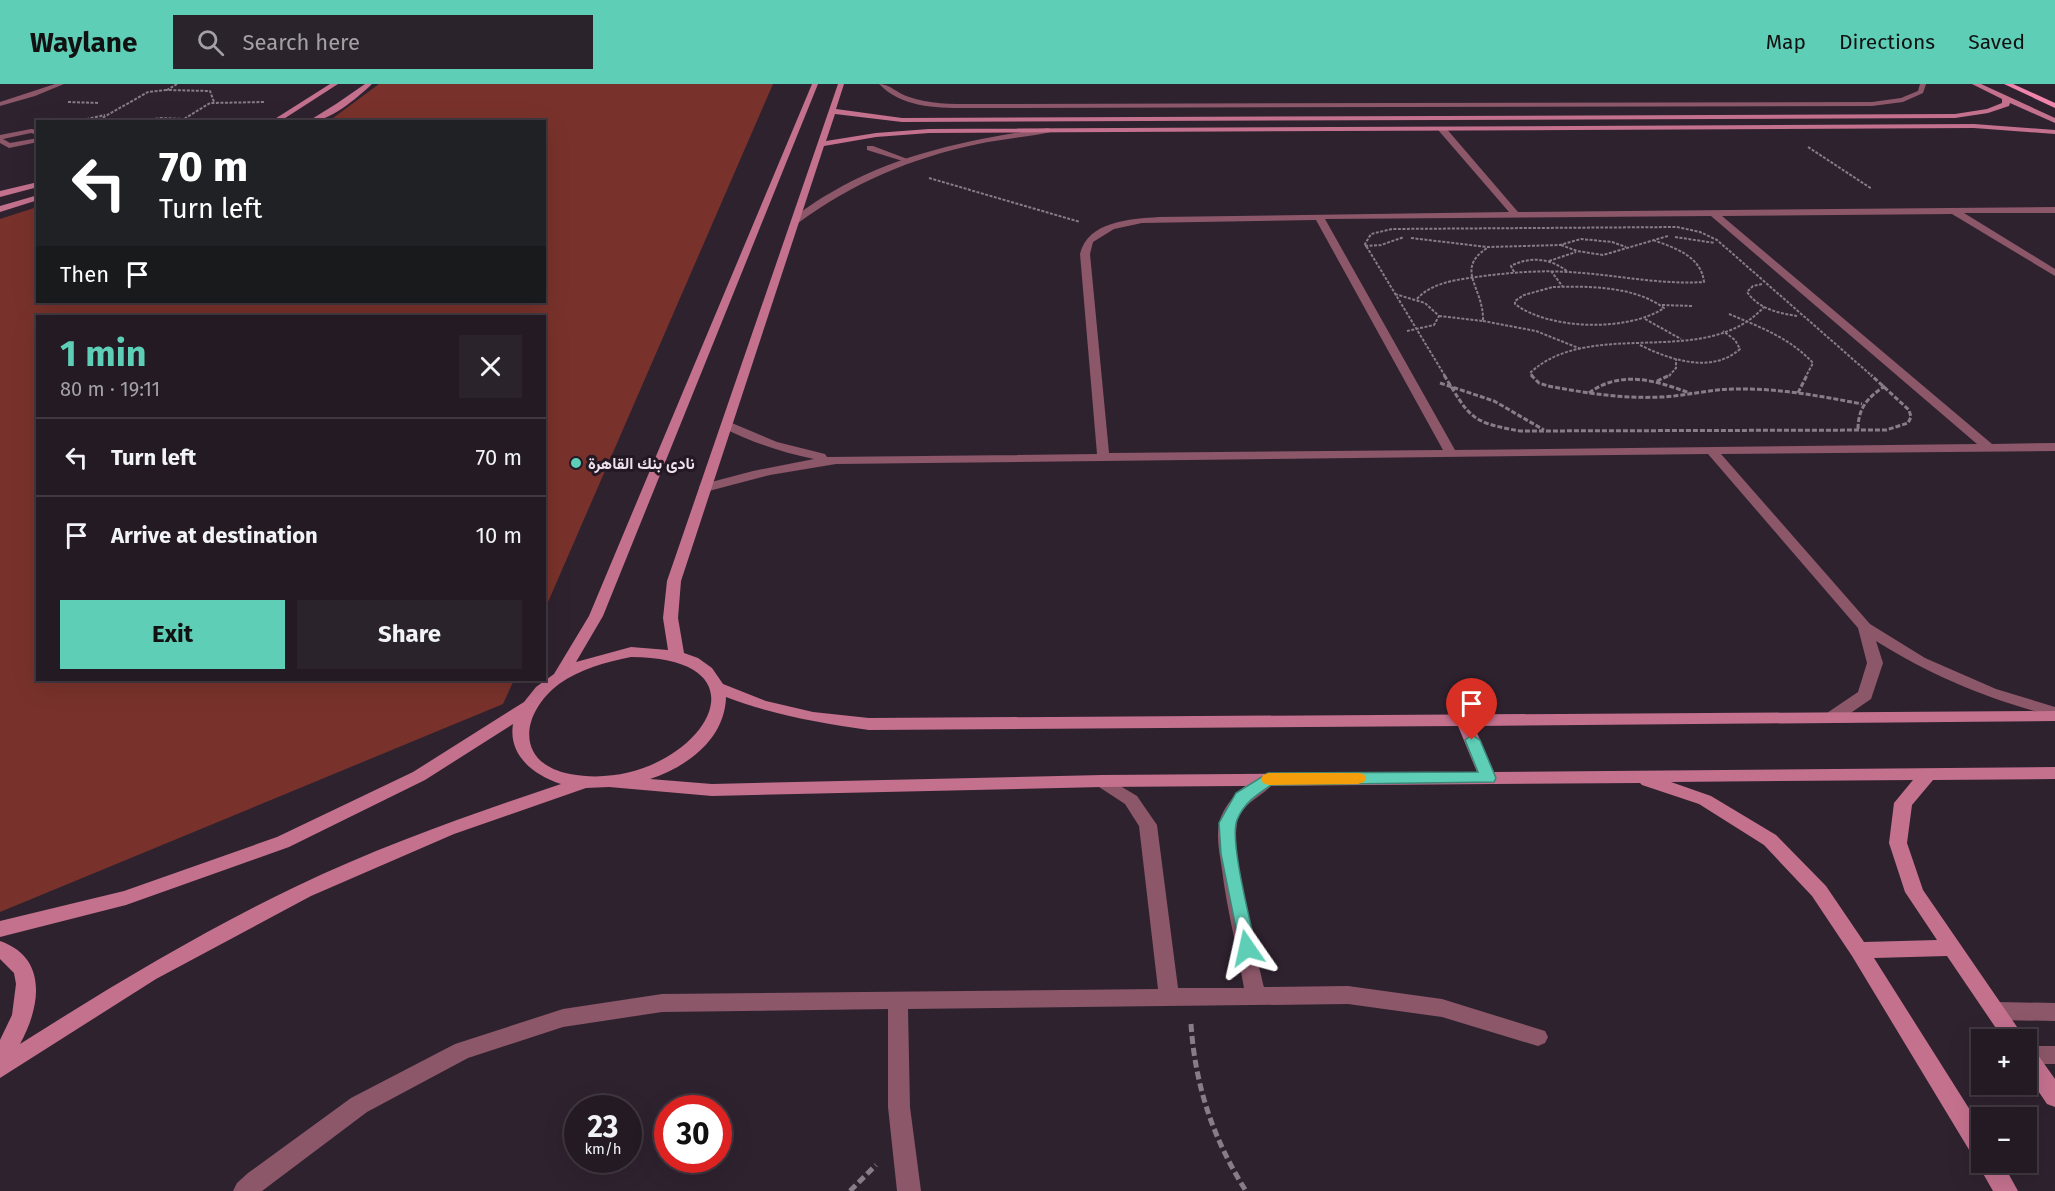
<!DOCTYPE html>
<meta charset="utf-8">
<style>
:root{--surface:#231a23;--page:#2b232b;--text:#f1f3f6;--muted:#a3a1a6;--line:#403841;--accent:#5eceb7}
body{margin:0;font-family:"Fira Sans",Vazirmatn,sans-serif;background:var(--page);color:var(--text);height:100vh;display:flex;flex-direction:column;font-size:22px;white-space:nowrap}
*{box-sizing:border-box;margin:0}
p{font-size:20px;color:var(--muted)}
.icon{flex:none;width:33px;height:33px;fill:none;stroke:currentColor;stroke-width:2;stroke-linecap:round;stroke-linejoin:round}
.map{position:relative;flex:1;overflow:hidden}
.side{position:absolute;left:36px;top:231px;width:510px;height:366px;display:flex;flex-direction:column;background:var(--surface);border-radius:0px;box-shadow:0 6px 24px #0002,0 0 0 2px var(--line)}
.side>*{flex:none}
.guide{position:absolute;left:36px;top:36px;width:510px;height:183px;border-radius:0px;box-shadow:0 6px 24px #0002,0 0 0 2px var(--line);background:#202124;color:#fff;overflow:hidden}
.fabs{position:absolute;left:1971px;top:945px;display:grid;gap:12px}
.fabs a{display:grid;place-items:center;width:66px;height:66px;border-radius:0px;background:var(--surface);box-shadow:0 6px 24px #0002,0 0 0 2px var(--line);font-size:30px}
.speed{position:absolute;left:564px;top:1011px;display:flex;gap:12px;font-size:30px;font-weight:700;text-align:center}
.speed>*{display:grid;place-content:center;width:78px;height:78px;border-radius:50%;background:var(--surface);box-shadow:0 6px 24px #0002,0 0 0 2px var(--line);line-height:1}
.speed small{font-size:15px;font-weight:400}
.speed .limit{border:9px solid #d22;background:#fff;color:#111}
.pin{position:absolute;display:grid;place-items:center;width:51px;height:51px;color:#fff;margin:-62px -26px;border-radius:50% 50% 50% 0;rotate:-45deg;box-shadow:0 0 6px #0007}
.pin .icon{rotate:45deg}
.me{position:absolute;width:66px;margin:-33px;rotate:349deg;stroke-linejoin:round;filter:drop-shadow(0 0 4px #0008)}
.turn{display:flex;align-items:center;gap:21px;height:126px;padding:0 24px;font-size:27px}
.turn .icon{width:78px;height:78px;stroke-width:2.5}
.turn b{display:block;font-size:42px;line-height:51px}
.then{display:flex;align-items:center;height:57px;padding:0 24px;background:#0003;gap:12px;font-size:22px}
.round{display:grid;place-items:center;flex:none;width:63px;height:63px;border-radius:0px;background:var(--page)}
.head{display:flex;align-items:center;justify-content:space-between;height:102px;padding:0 24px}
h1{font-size:36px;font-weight:700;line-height:45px;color:var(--accent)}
.primary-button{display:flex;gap:12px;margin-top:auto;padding:12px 24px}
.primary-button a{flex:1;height:69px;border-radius:0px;background:var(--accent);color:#111;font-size:24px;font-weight:700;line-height:69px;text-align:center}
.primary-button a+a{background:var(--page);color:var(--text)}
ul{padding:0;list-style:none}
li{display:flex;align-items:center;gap:18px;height:78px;padding:0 24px;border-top:2px solid var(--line)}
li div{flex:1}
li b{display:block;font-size:22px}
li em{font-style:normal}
header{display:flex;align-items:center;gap:36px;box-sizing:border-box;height:84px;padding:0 30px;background:var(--accent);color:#111}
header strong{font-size:28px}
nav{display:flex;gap:33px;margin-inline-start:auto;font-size:21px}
.search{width:420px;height:54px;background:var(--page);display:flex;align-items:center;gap:15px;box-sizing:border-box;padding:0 21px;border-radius:0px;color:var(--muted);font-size:22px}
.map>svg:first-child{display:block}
.green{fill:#78322b}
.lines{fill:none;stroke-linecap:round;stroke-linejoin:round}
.path-far2{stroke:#877c87;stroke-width:2;stroke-dasharray:3 1.5;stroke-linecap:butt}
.path-far1{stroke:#877c87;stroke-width:3;stroke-dasharray:5 2;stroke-linecap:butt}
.path{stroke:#877c87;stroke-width:5;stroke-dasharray:8 4;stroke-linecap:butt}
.lane{fill:#8c5769;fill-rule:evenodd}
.street{fill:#8c5769;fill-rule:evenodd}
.secondary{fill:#c4718e;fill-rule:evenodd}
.primary{fill:#f084ab;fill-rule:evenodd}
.route{fill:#5eceb7;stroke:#3d8677;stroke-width:1.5}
.slow{fill:#f59e0b}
.poi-dot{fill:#5eceb7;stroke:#251825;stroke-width:2}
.labels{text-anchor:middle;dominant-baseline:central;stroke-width:6;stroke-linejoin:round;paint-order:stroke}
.poi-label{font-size:16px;font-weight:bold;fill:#ede3ec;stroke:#251825;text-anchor:start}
</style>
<header>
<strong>Waylane</strong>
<div class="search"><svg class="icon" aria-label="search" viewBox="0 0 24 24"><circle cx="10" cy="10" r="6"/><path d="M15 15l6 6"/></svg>Search here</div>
<nav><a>Map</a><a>Directions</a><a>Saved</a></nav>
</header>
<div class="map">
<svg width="2055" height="1107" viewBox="0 0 2055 1107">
<rect width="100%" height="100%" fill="#2f222f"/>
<!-- green -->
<path class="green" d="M379,0H773L545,525L544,232H38V596H514L503,620L0,828V135L37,123L38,218H544V38L329,37Z"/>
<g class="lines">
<!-- path-far2 -->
<path class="path-far2" d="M177,0L167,6L210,7L214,18
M68,18L99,19
M73,38L105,31
M95,38L148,8L167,6
M133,38L161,34L184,35
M192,38L184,35L210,19L265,18
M246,38L254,34
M1808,63L1872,105
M929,94L1080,138
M1675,153L1715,159
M1411,154L1487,163L1560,161L1581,155L1612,158L1626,163
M1561,161L1577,167L1603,171L1668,152
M1365,162L1381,161L1404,153
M1549,177L1576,168
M1551,187L1563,203
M1514,188L1511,182C1530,172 1551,174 1568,188
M1762,200L1753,202L1747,208C1759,225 1778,229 1797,232
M1553,203C1589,202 1634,202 1664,224C1628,248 1549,246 1515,220V217L1524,211Z
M1395,210L1425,219L1439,232L1434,241L1407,247
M1417,215C1431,199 1455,196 1476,193C1506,189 1536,186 1567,188C1613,190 1658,201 1704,198C1701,172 1675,164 1653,156
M1662,221L1692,222
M1729,230C1760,243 1790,254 1813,279L1806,292
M1439,232L1483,237C1484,203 1454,186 1487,164
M1645,235L1681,255
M1483,237L1536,247L1581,265
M1640,261C1670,276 1712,290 1740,265L1735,256L1723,247
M1445,292L1365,160L1371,150L1392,145L1677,143L1700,148L1717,156L1872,292
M1533,292L1530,289C1591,232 1705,287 1764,223
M1669,292L1676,284V275"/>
<!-- path-far1 -->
<path class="path-far1" d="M1444,291C1470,333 1469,338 1520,347L1886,346L1908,339L1911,333L1909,326L1871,291
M1531,291L1539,299L1548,302C1586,309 1623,315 1662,313C1686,312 1710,305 1735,305C1778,304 1820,312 1862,320
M1657,297L1670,291
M1440,299L1494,317L1544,346
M1589,309C1621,285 1658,297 1692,310
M1798,309L1807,291
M1858,345C1858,324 1868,313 1885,302"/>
<!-- path -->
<path class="path" d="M1191,940C1195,1001 1213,1055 1246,1107
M850,1107L876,1081"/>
<!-- lane -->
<path class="lane" d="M31,45L38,46V51L31,49L3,55L10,59L38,54V58L9,64L0,59V51Z
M867,62H873L910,76L906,78L867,66Z"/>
<!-- street -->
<path class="street" d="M55,0H64L35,12L0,22V18Z
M879,0C890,0 898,10 909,13C929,20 951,20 972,20L1872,18L1901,14L1918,7L1920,0H1926L1923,9L1903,18L1872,22L972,24C940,24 903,25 879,0Z
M1439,43H1445L1518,128L2055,123V129H1964L2055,185V192L1952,130L1722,132L1992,360L2055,359V367L1721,370L1870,540L1925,574L1996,605L2055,623V633C1989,615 1935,594 1876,557L1883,579L1871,615L1836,639H1824L1822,635L1824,631L1858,608L1867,579L1858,544L1708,370L836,380L770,391L705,408L699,404L700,401L753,387L814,375C782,369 752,358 723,344V338L727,337L777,358L825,370L827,373L1097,370L1080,170C1088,137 1130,135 1159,133L1509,128L1439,47ZM1711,132L1977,360L1455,366L1325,135ZM1316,136L1443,366L1109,369L1090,170L1093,158L1114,145L1142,139Z
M1048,44L1052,46L1051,48C1027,53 1002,55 978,60C911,74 853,99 798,139L791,137C802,126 818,116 832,108C899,69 972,55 1048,44Z
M1268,689L1274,691L1277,695C1268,709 1249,715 1240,730C1225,757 1257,870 1264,903L1348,902L1442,915L1545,947L1548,953L1545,959L1538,962L1442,933L1348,920L908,925L910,1023L921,1107H897L888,1023V925L662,928L563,943L468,974L367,1028L262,1107H233L237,1099L248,1089L351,1014L455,960L563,925L662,910L1158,905L1139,742L1125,720L1096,701L1093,697L1096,693L1102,691L1137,712L1157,741L1178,904H1244C1237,864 1227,826 1222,786C1220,771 1216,755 1219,740C1223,719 1248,695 1268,689Z
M1997,918L2055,919V937L1997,936L1990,933L1987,927L1990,921Z
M2027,962H2055V980H2026Z"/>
<!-- secondary -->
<path class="secondary" d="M330,0H338L279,38H270Z
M365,0H372C356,15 329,38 307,38L336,20Z
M812,0H818L603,532L576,578L631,563L668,566L663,534L667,497L838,0H844L836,25L902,34L1955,30L1987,25L2002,19V15L1972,0H1981L2055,34V39L2010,19L2009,22L1988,29L1955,34L902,38L835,30L826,57L876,49L929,45L1974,40L2055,46V50L1974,44L929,49L876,53L824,62L681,497L678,534L684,569L698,574L712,584L723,600L766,617L813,628L869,634L2055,627V637L1474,642L1494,688L2055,683V695L1933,696L1912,721L1907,759L1923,806L2026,956H2004L1947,872L1874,874L1982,1045V1078H2002L2018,1107H1993L1981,1086L1979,1075L1974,1074L1852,872L1812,812L1764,761L1699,720L1642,701L1640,699L1102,703L712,712L609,703L586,704L454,750L311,812L156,895L0,994V956L12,931L16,900L14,889L0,875V857C49,874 40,924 20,960C110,903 201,848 297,802C383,761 472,730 561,700C533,691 508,671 513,640L425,696L289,763L126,821L0,853V837L124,807L277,753L413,688L524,618L536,603L554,590L589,532ZM631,573C788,574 686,712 570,690C514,679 521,629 559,600C580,585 606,578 631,573ZM726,613C773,631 820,639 869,646L1458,642L1477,688L1102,691L712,700L650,695C687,683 725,655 726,613ZM1913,696L1894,719L1889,759L1905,808L1937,856L1864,858L1826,802L1776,751L1711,712L1671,698Z
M38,98V103L0,113V107Z
M38,111V116L0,128V122Z
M2026,962L2033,964L2055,995V1023L2047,1020L2026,989Z"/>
<!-- primary -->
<path class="primary" d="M2004,0H2013L2055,19V24Z"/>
</g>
<!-- route -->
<path class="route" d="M1472,651L1480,656L1496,694L1494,698L1271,701C1256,711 1244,719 1237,736C1229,756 1251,839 1256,864L1253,869L1247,871L1241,869L1221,770L1219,739L1236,709L1268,689L1478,688L1465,656Z"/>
<!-- slow -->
<path class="slow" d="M1269,689H1358L1364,690L1366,694L1364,698L1358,700L1269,701L1263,699L1261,695L1263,691Z"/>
<!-- markers -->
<circle class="poi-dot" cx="576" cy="379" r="6"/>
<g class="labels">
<!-- poi labels -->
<g class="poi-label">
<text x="588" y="379">نادى بنك القاهرة</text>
</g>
</g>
</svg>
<div class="fabs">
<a>+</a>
<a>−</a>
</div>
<div class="speed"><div>23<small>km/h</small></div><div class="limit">30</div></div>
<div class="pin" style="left:1472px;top:656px;background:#d93025"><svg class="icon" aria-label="arrive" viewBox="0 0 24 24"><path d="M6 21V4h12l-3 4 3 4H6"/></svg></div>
<svg class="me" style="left:1247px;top:864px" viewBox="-20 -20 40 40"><path d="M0-17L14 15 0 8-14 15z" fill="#5eceb7" stroke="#fff" stroke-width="4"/></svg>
<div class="guide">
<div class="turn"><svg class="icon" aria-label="left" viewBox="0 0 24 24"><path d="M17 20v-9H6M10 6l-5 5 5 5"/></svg><div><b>70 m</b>Turn left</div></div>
<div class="then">Then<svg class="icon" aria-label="arrive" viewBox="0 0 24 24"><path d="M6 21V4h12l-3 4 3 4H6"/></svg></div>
</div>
<section class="side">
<div class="head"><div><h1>1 min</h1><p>80 m · 19:11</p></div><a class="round"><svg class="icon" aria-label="close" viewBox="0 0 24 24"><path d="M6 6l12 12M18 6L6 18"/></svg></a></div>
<ul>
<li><svg class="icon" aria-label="left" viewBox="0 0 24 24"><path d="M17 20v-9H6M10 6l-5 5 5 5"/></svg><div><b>Turn left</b></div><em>70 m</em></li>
<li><svg class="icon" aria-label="arrive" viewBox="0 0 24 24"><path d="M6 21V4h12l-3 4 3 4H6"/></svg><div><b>Arrive at destination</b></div><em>10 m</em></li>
</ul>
<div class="primary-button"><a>Exit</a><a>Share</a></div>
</section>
</div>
